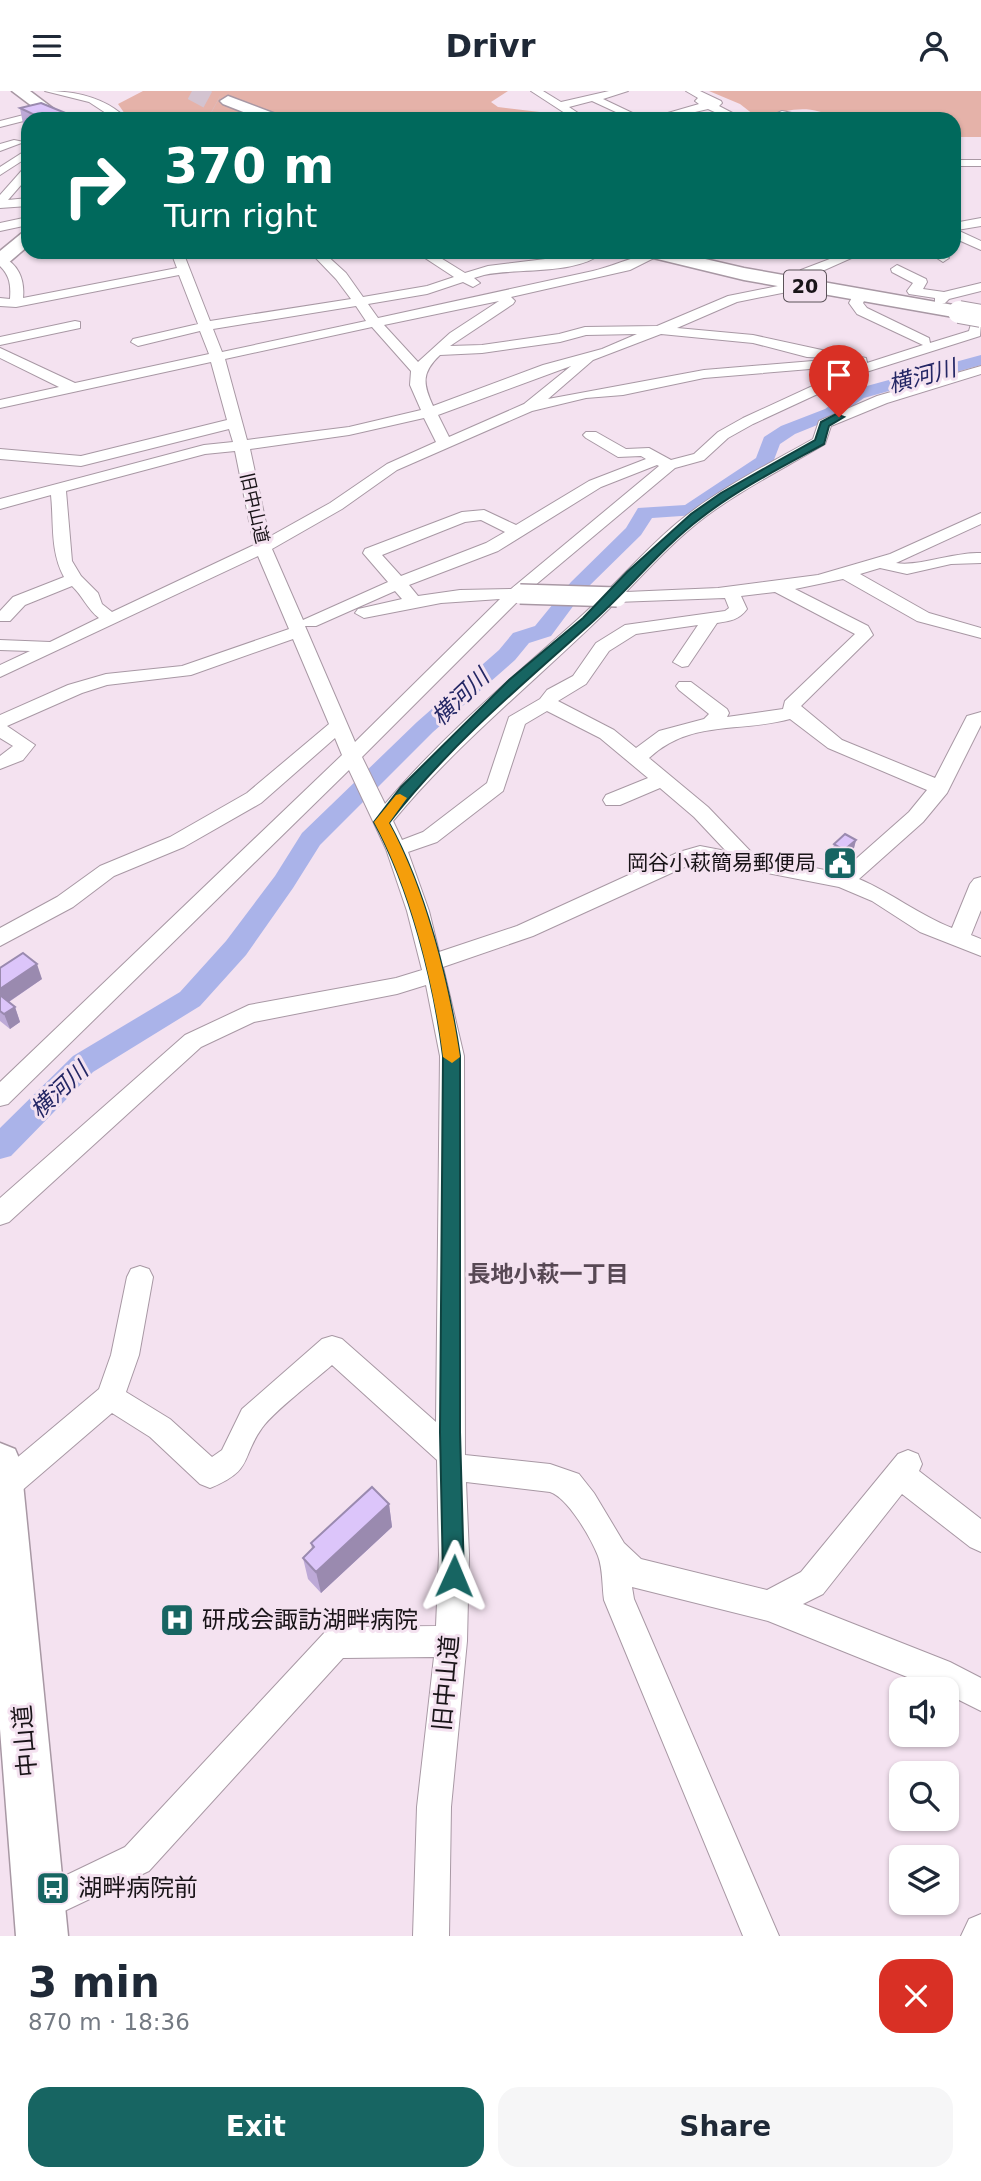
<!DOCTYPE html>
<meta charset="utf-8">
<style>
:root{--surface:#fff;--page:#f6f6f7;--text:#1f2937;--muted:#747a83;--accent:#176562}
body{margin:0;font-family:"DejaVu Sans","Noto Sans JP",sans-serif;background:var(--page);color:var(--text);height:100vh;display:flex;flex-direction:column;font-size:26px;white-space:nowrap}
*{box-sizing:border-box;margin:0}
p{font-size:23px;color:var(--muted)}
.icon{flex:none;width:38px;height:38px;fill:none;stroke:currentColor;stroke-width:2;stroke-linecap:round;stroke-linejoin:round}
.map{position:relative;height:1845px;overflow:hidden}
.side{display:flex;flex-direction:column;background:var(--surface);flex:1}
.side>*{flex:none}
.banner{position:absolute;left:21px;top:21px;width:940px;height:147px;border-radius:21px;box-shadow:0 2px 5px #0004;background:#00695c;color:#fff;overflow:hidden}
.controls{position:absolute;left:889px;top:1586px;display:grid;gap:14px}
.controls a{display:grid;place-items:center;width:70px;height:70px;border-radius:14px;background:var(--surface);box-shadow:0 2px 5px #0004;font-size:35px}
.pin{position:absolute;display:grid;place-items:center;width:60px;height:60px;color:#fff;margin:-72px -30px;border-radius:50% 50% 50% 0;rotate:-45deg;box-shadow:0 0 7px #0007}
.pin .icon{rotate:45deg}
.me{position:absolute;width:77px;margin:-38px;rotate:1deg;stroke-linejoin:round;filter:drop-shadow(0 0 5px #0008)}
.turn{display:flex;align-items:center;gap:24px;height:147px;padding:0 28px;font-size:32px}
.turn .icon{width:91px;height:91px;stroke-width:2.5}
.turn b{display:block;font-size:49px;line-height:60px}
.round{display:grid;place-items:center;flex:none;width:74px;height:74px;border-radius:21px;background:var(--page)}
.headline{display:flex;align-items:center;justify-content:space-between;height:119px;padding:0 28px}
h1{font-size:42px;font-weight:600;line-height:52px}
.action{display:flex;gap:14px;margin-top:auto;padding:14px 28px}
.action a{flex:1;height:80px;border-radius:21px;background:var(--accent);color:#fff;font-size:28px;font-weight:600;line-height:80px;text-align:center}
.action a+a{background:var(--page);color:var(--text)}
header{display:flex;justify-content:space-between;align-items:center;height:91px;padding:0 28px;background:var(--surface);font-size:32px;font-weight:600}
.map>svg:first-child{display:block}
.green{fill:#e5b2a9}
.lines{fill:none;stroke-linecap:round;stroke-linejoin:round}
.river{fill:#aab3e9;fill-rule:evenodd}
.highway-tunnel{stroke:#d3c3d0;stroke-width:18;stroke-dasharray:18 9;stroke-linecap:butt}
.minor-casing{stroke:#a898a4;stroke-width:2}
.highway-casing{stroke:#a898a4;stroke-width:3}
.minor{fill:#fff;fill-rule:evenodd}
.highway{fill:#fff;fill-rule:evenodd}
.minor-bridge-casing{stroke:#a898a4;stroke-width:22;stroke-linecap:butt}
.highway-bridge-casing{stroke:#a898a4;stroke-width:24;stroke-linecap:butt}
.minor-bridge{stroke:#fff;stroke-width:19}
.highway-bridge{stroke:#fff;stroke-width:22}
.wall{fill:#bda9d7}
.shaded-wall{fill:#9a8aaf}
.building{fill:#dcc5fa;stroke:#9a8aaf;stroke-width:2}
.route{fill:#176562;stroke:#0f4240;stroke-width:2}
.slow{fill:#f59e0b}
.labels{text-anchor:middle;dominant-baseline:central;stroke-width:6;stroke-linejoin:round;paint-order:stroke}
.far-street-label{font-size:18px;fill:#191418;stroke:#f4e2f0}
.shield{fill:#f4e2f0;stroke:#5b5259;stroke-width:2}
.shield-label{font-size:19px;font-weight:bold;fill:#191418}
.poi-label{font-size:21px;fill:#191418;stroke:#f4e2f0;text-anchor:end}
.water-label{font-size:23px;font-style:italic;fill:#242765;stroke:#f4e2f0}
.neighbourhood-label{font-size:23px;font-weight:bold;fill:#574854;stroke:#f4e2f0}
.near-poi-label{font-size:24px;fill:#191418;stroke:#f4e2f0;text-anchor:start}
.near-street-label{font-size:24px;fill:#191418;stroke:#f4e2f0}
</style>
<header><svg class="icon" aria-label="menu" viewBox="0 0 24 24"><path d="M4 6h16M4 12h16M4 18h16"/></svg>Drivr<svg class="icon" aria-label="person" viewBox="0 0 24 24"><circle cx="12" cy="8" r="4"/><path d="M4 21q1-7 8-7t8 7"/></svg></header>
<div class="map">
<svg width="981" height="1845" viewBox="0 0 981 1845">
<rect width="100%" height="100%" fill="#f4e2f0"/>
<!-- green -->
<path class="green" d="M143,0H508L491,11L498,16L548,22L553,25L541,28H142L125,23L118,13Z
M709,0H981V46H954V28H839C805,12 792,19 758,27L740,13Z"/>
<g class="lines">
<!-- river -->
<path class="river" d="M981,264V274L864,307L837,326L795,343L780,353L772,374L696,424L652,427L641,444L585,499L551,545L529,552L515,569L433,641L320,754L293,797L246,864L200,915L93,981L11,1065L0,1068V1037L73,965L180,901L226,850L275,785L302,742L417,631L499,559L513,542L535,535L571,491L626,437L638,417L685,414L756,367L764,346L781,335L825,318L852,299Z"/>
<!-- highway-tunnel -->
<path class="highway-tunnel" d="M192,0L216,13"/>
<!-- minor casing -->
<g class="minor-casing">
<path id="minor" d="M45,0C75,0 105,6 127,28H115L89,11Z
M531,0H543L561,11L609,0H628L603,8L645,28H631L592,10L569,16L587,28H574Z
M686,0H700L721,10L722,12L719,15L744,28H730L708,18L665,28H647L699,13L695,10L698,7Z
M47,18L51,19V23L0,36V30Z
M782,20L821,28H764Z
M14,49L24,51L0,60V53Z
M28,58V66L0,84V76Z
M954,69H981V75H954Z
M28,76V86L8,109L28,107V115L0,117V104L24,77Z
M28,126V134L0,140V132Z
M981,127V135L957,139L981,150V159L954,147V132Z
M171,161H183L210,230L351,208L336,188L310,161H323L346,182L363,206L427,195L454,186L416,161H431L465,182L488,175L603,161C579,184 516,177 484,184L474,187L480,192L473,196L463,191L427,203L368,213L378,227L593,180C618,174 641,161 666,161L630,179L511,206L515,210L513,213L450,255L482,254L559,243L585,236L657,235L728,205L783,194L801,179L848,161H865L811,185L792,200L737,211L677,237L753,244L831,261V267L807,266L753,252L661,243L593,269L548,308L704,279L861,266L866,267L867,272L923,254L857,223L849,212L855,201L860,200L867,204L863,212L867,217L929,247L930,252L969,240L971,233H981L980,245L863,282L753,333L728,347L704,369L675,377L527,501L526,507L520,508L362,666L385,713C442,645 511,588 577,529C612,498 641,462 677,432C718,398 767,374 813,348L819,330L877,305L981,275V283L887,312L831,335L825,353C785,377 742,398 705,426C676,448 651,475 626,501L718,497L818,484L890,463L981,422V433L896,472C917,476 951,462 977,462H981V472L951,473L907,483L880,477L860,483L929,522L981,537V547L917,530L843,488L795,498L868,535L873,544L801,615L842,649L935,687L967,625L981,621V634L947,702L923,731L859,788C892,802 919,824 952,837L970,793L974,788L981,786V819L971,844L981,848V865L920,841L872,810L839,796L700,769L533,845L443,876L464,965L465,1364L550,1373L579,1383L594,1402L624,1452L641,1468L767,1499L801,1481L898,1363L908,1359L918,1363L922,1373L919,1380L981,1428V1461L970,1456L902,1403L823,1503L803,1513L950,1571L981,1587V1620L947,1603V1598H937L768,1530L632,1496L634,1508L779,1845H743L604,1509C602,1495 603,1478 598,1465C591,1447 568,1407 550,1401L466,1391L469,1464L467,1550L451,1716L449,1845H413L417,1716L434,1566L343,1567L149,1780L39,1832L27,1827L22,1815L27,1803L125,1756L325,1541L336,1536L436,1535L439,1464L437,1369L332,1274C314,1290 274,1320 262,1337C240,1368 254,1379 210,1397L200,1393L150,1346L112,1322L12,1408L0,1411V1381L99,1298L111,1264L127,1186L131,1178L140,1175L149,1178L153,1186L139,1264L126,1301L170,1328L212,1366L222,1359L242,1318L322,1248L332,1245L342,1248L436,1331L440,965L426,894L397,903L254,931L201,956L9,1131L0,1134V1107L185,944L249,914L396,887L422,879L407,820L386,758L349,679L8,1013L0,1015V991L342,664L335,647L261,712L184,756L114,785L73,816L0,855V837L57,806L100,775L170,746L247,702L329,633L293,548L191,584L107,594L82,602L7,635L35,654L23,669L0,678V665L13,655L0,647V624L68,594L106,583L182,575L289,538L258,465L0,586V574L30,560L0,559V549L50,551L99,527C87,518 83,505 72,495L25,514L10,530H0V520L13,506L64,486C50,460 54,433 51,404L0,418V408L204,354L233,351L229,338L81,375L0,368V358L81,365L227,329L211,271L0,317V309L59,296L0,267V257L75,292L209,263L200,240L138,255L131,251L133,248L198,233L179,184L16,216L0,215V207L10,208C11,194 10,185 0,175V165C18,172 25,188 23,207L177,177ZM499,210L450,242L418,271L384,234ZM356,215L366,230L222,261L213,238ZM372,236L411,280L410,294L421,319L349,336L247,349L225,268ZM637,243L602,258L543,274L433,315C423,293 421,282 440,264L482,262L560,251L586,244ZM858,274L743,327L718,341L694,363L671,369L649,357L626,358L596,341H586L583,344L586,347L618,366L641,365L646,368L589,390L516,434L484,419L462,421L365,458L363,462L388,491L303,529L272,458L342,418L397,379L532,320L586,307L623,304L704,287ZM571,275L524,313L449,346L438,324ZM424,327L436,351L387,373L330,412L269,446L250,358L349,344ZM235,360L254,454L112,521L102,513L98,502L81,485L72,470L66,400L205,363ZM657,374L659,375L511,498L460,499L418,505L409,494L498,460L601,396ZM481,429L505,441L486,452L401,485L382,464L465,431ZM395,500L402,508L358,518L355,522L364,527L441,512L500,508L355,651L305,535H316ZM775,501L855,543L785,610L783,618L727,626L729,622L727,618L691,591H679L676,595L679,599L709,623L704,628L659,640L636,657L614,639L558,610L586,593L609,560L636,543L698,534L673,571L682,576L688,575L717,532C730,530 739,529 747,518L741,505ZM725,507L729,517L725,520L625,534L596,552L573,585L547,599L540,608L509,626L487,692L423,741L402,749L393,730C460,649 542,585 616,511ZM547,620L600,647L648,687L606,704L603,709L606,714H620L660,697L694,726L726,760L700,755L679,761L517,835L439,861L429,820L408,761L437,751L503,700L525,633ZM790,628L828,657L927,699L909,721L840,782L755,765L708,716L649,667C691,628 739,642 790,628Z
M928,161H942L949,167L943,171Z
M897,174L926,188L927,191L923,198L944,201L981,192V200L949,208L945,212H935V207L909,203L907,200L913,192L892,181L891,178Z
M75,230L80,231V237L0,254V246Z
M981,1823V1845H961L969,1828Z"/>
</g>
<!-- highway casing -->
<g class="highway-casing">
<path id="highway" d="M12,0H30L67,28H49Z
M228,5L281,25L283,28H261L223,13L220,10Z
M28,141V155L7,173L0,175V160L22,142Z
M643,161H675L744,177L959,215L969,221L959,227L744,189L645,165Z
M0,1352L15,1358L21,1372L68,1845H16L0,1638Z"/>
</g>
<!-- minor -->
<use href="#minor" class="minor"/>
<!-- highway -->
<use href="#highway" class="highway"/>
<!-- minor-bridge casing -->
<g class="minor-bridge-casing">
<path id="minor-bridge" d="M520,503L617,506"/>
</g>
<!-- highway-bridge casing -->
<g class="highway-bridge-casing">
<path id="highway-bridge" d="M959,221L981,225"/>
</g>
<!-- minor-bridge -->
<use href="#minor-bridge" class="minor-bridge"/>
<!-- highway-bridge -->
<use href="#highway-bridge" class="highway-bridge"/>
</g>
<!-- wall -->
<path class="wall" d="M20,17L69,28H28V35L23,33Z
M856,749L851,769L839,779L829,773L834,753Z
M0,877L42,888L9,911L15,916L20,931L10,938L0,930Z
M389,1413L392,1436L321,1502L308,1488L303,1467L312,1458L311,1452Z"/>
<!-- shaded-wall -->
<path class="shaded-wall" d="M68,23L69,28H61Z
M856,749L851,769L839,779L844,759Z
M37,873L42,888L4,914L0,903V898Z
M15,916L20,931L10,938L4,923Z
M389,1413L392,1436L321,1502L316,1481Z"/>
<!-- building -->
<path class="building" d="M41,12L68,23L61,28H43L20,17Z
M845,743L856,749L844,759L834,753Z
M23,862L37,873L0,898V877Z
M0,904L15,916L4,923L0,920Z
M372,1396L389,1413L316,1481L303,1467L314,1456L311,1452Z"/>
<!-- route -->
<path class="route" d="M836,323L844,326L829,335L824,353C782,376 738,398 701,427C660,458 628,500 589,534C519,596 447,657 389,732C425,797 449,891 460,965V1341L464,1485L461,1493L454,1496L446,1493L443,1485L440,1341L443,965C434,891 410,797 374,731L401,696L509,589L583,527L627,481L691,423L721,402L815,349L821,331Z"/>
<!-- slow -->
<path class="slow" d="M400,703L407,707L389,732C425,797 449,892 460,966L452,972L443,966C434,892 410,797 374,731L396,704Z"/>
<!-- icons -->
<defs>
<g id="civic-square" transform="scale(1.75)"><rect x="-9" y="-9" width="18" height="18" rx="4" fill="#176562" stroke="#f4e2f0"/><path d="M-.6-6.5H3V-4.5H.6V-3L4-1V1h2V6H-6V1h2V-1L-.6-3ZM-1.2 2.5V6h2.4V2.5Z" fill="#fff"/></g>
<g id="hospital-square" transform="scale(1.75)"><rect x="-9" y="-9" width="18" height="18" rx="4" fill="#176562" stroke="#f4e2f0"/><path d="M-5-5h3v3.5h4V-5h3V5h-3V1.5h-4V5h-3Z" fill="#fff"/></g>
<g id="bus-square" transform="scale(1.75)"><rect x="-9" y="-9" width="18" height="18" rx="4" fill="#176562" stroke="#f4e2f0"/><path d="M-5-6H5V4H4V6H2V4H-2V6H-4V4H-5ZM-3.5-4V0h7V-4ZM-3.5 1.2v1.5H-2V1.2ZM2 1.2v1.5H3.5V1.2Z" fill="#fff"/></g>
</defs>
<g fill-rule="evenodd">
<use href="#civic-square" x="840" y="772"/>
<use href="#hospital-square" x="177" y="1529"/>
<use href="#bus-square" x="53" y="1797"/>
</g>
<g class="labels">
<!-- far-street labels -->
<g class="far-street-label">
<text transform="translate(255 417) rotate(77)">旧中山道</text>
</g>
<!-- shield labels -->
<rect class="shield" x="784" y="179.5" width="42" height="31" rx="5"/>
<g class="shield-label">
<text x="805" y="195">20</text>
</g>
<!-- poi labels -->
<g class="poi-label">
<text x="816" y="772">岡谷小萩簡易郵便局</text>
</g>
<!-- water labels -->
<g class="water-label">
<text transform="translate(922 285) rotate(-15)">横河川</text>
<text transform="translate(460 606) rotate(-44)">横河川</text>
<text transform="translate(59 999) rotate(-43)">横河川</text>
</g>
<!-- neighbourhood labels -->
<g class="neighbourhood-label">
<text x="548" y="1183">長地小萩一丁目</text>
</g>
<!-- near-poi labels -->
<g class="near-poi-label">
<text x="202" y="1529">研成会諏訪湖畔病院</text>
<text x="78" y="1797">湖畔病院前</text>
</g>
<!-- near-street labels -->
<g class="near-street-label">
<text transform="translate(446 1592) rotate(-85)">旧中山道</text>
<text transform="translate(25 1650) rotate(-95)">中山道</text>
</g>
</g>
</svg>
<div class="controls">
<a><svg class="icon" aria-label="sound" viewBox="0 0 24 24"><path d="M4 9h4l5-4v14l-5-4H4zM17 9q2 3 0 6"/></svg></a>
<a><svg class="icon" aria-label="search" viewBox="0 0 24 24"><circle cx="10" cy="10" r="6"/><path d="M15 15l6 6"/></svg></a>
<a><svg class="icon" aria-label="layers" viewBox="0 0 24 24"><path d="M12 4l9 5-9 5-9-5zM3 14l9 5 9-5"/></svg></a>
</div>
<div class="pin" style="left:839px;top:326px;background:#d93025"><svg class="icon" aria-label="arrive" viewBox="0 0 24 24"><path d="M6 21V4h12l-3 4 3 4H6"/></svg></div>
<svg class="me" style="left:454px;top:1485px" viewBox="-20 -20 40 40"><path d="M0-17L14 15 0 8-14 15z" fill="#176562" stroke="#fff" stroke-width="4"/></svg>
<div class="banner">
<div class="turn"><svg class="icon" aria-label="right" viewBox="0 0 24 24"><path d="M7 20v-9h11M14 6l5 5-5 5"/></svg><div><b>370 m</b>Turn right</div></div>
</div>
</div>
<section class="side">
<div class="headline"><div><h1>3 min</h1><p>870 m · 18:36</p></div><a class="round" style="background:#d93025;color:#fff"><svg class="icon" aria-label="close" viewBox="0 0 24 24"><path d="M6 6l12 12M18 6L6 18"/></svg></a></div>
<div class="action"><a>Exit</a><a>Share</a></div>
</section>
